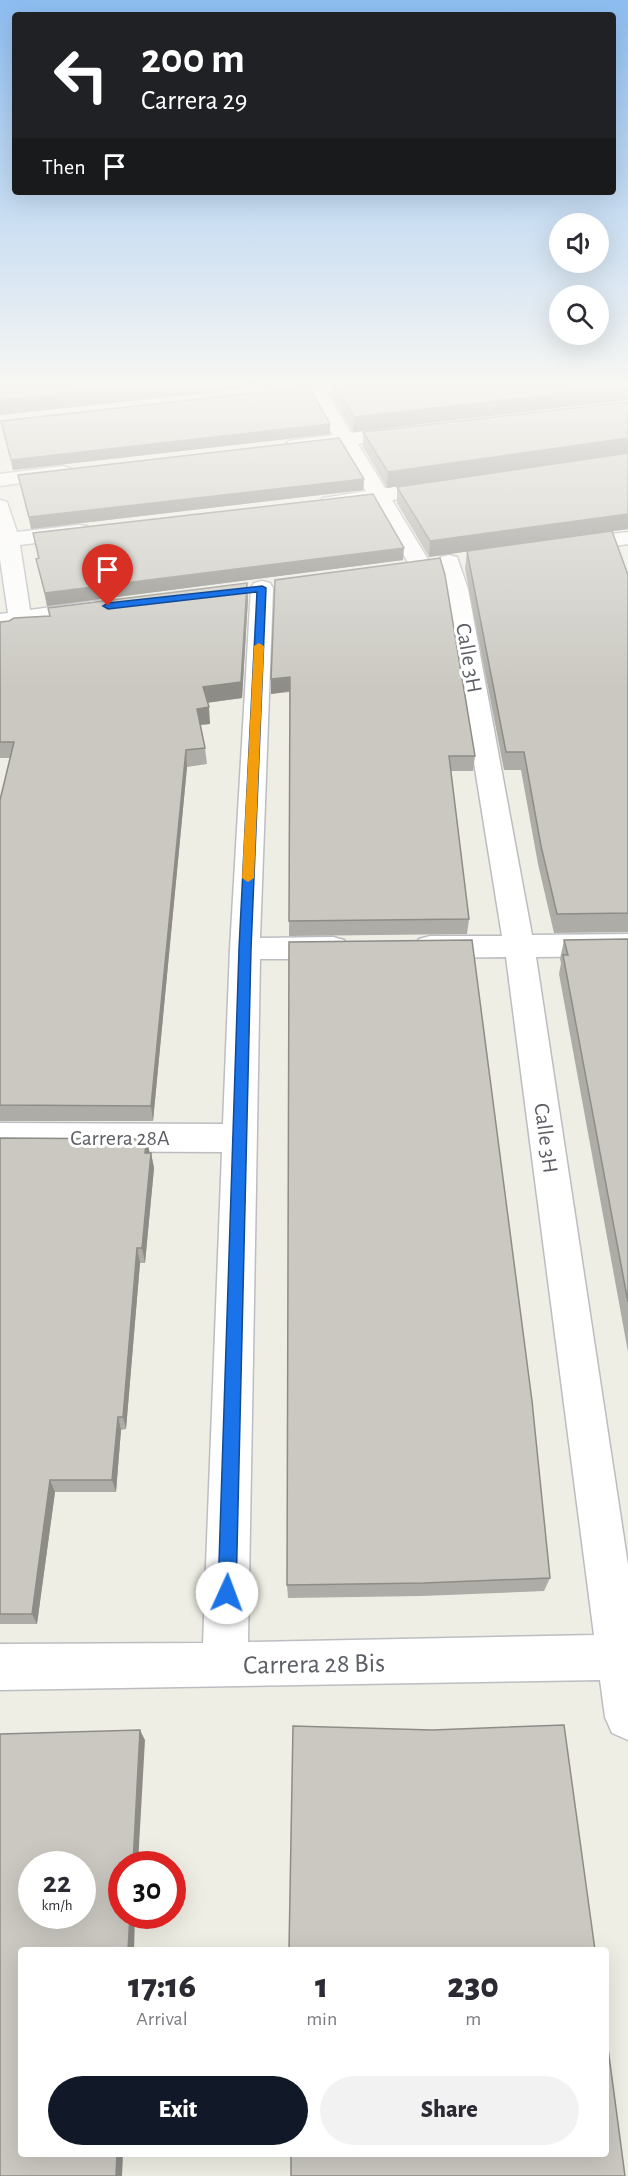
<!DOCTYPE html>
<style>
:root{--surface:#fff;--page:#f2f2f3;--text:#2b2b33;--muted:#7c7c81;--accent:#111827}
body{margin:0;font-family:"Alegreya Sans",sans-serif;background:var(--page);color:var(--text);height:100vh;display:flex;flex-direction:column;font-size:22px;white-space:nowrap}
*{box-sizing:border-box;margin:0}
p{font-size:20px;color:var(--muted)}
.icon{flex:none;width:33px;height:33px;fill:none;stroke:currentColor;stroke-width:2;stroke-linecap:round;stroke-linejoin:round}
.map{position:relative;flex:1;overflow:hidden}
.details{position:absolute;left:18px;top:1947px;width:591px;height:210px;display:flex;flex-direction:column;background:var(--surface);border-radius:6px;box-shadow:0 6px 24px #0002}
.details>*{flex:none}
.top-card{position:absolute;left:12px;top:12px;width:604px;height:183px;border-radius:6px;box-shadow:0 6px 24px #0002;background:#202124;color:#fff;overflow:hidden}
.fabs{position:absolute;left:549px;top:213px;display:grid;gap:12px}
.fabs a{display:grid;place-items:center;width:60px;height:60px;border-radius:50%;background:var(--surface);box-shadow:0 6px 24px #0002;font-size:30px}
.speed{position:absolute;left:18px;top:1851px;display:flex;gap:12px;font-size:30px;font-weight:700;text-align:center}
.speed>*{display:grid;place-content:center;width:78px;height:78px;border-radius:50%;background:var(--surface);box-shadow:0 6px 24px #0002;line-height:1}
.speed small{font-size:15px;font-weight:400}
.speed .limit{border:9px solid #d22;background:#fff;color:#111}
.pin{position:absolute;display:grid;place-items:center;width:51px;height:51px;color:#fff;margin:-62px -26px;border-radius:50% 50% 50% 0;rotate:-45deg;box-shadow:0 0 6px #0007}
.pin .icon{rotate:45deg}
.me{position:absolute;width:66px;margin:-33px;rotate:2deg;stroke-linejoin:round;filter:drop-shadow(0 0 4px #0008)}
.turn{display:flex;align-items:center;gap:21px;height:126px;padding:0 30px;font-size:27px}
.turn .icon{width:78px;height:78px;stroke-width:2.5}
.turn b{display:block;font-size:42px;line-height:51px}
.then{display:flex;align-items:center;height:57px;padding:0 30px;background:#0003;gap:12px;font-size:22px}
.eta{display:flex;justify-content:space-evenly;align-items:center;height:102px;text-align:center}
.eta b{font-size:36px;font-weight:800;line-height:42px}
.cta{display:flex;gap:12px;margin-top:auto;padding:12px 30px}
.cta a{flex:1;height:69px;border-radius:36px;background:var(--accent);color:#fff;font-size:24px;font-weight:800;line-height:69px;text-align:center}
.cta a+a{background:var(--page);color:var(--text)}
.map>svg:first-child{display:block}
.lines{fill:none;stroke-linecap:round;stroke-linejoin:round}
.minor-casing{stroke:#bcbdc3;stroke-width:3}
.minor{fill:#fff;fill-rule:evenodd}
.wall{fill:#aeaca6}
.shaded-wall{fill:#8d8c87}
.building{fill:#cac8c1;stroke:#8d8c87;stroke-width:1.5;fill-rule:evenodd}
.route{fill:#1a73e8;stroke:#114b97;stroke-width:1.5}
.slow{fill:#f59e0b}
.labels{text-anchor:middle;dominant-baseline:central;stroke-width:6;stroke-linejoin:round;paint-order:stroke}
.street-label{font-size:22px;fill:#5c5f65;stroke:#fff}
.near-street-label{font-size:27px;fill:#5c5f65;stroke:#fff}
</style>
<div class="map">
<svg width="628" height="2176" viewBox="0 0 628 2176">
<rect width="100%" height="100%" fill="#efeee4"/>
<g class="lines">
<!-- minor casing -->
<g class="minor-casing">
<path id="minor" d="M303,383H381L378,387L372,388L327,393L351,433L409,426L416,428L419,432L416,436L409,438L358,444L385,488L442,481L449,483L452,487L449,491L442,493L392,500L432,566L429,571L421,573L413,571L373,502L330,508L323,506L320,502L323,498L366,491L340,446L296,451L289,449L286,445L289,441L333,435L310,395L266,400L259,398L257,394L259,390L304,385Z
M63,466L70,468L73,472L70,476L0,486V474Z
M0,500L7,502L17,532L79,525L87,526L90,531L87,536L79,537L20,545L30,610L94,601L102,603L105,608L102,613L25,624L12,635L0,636V614L8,613L0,559Z
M628,532V544L570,553L562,551L559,546L562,541L570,539Z
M449,555L457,557L468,589L532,935L628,934V956L536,957L628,1565V1740L612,1733L605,1717L600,1680L0,1690V1644L203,1643L222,1152L0,1151V1123L223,1124L230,949L251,588L254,583L262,581L270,583L273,588L260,938L333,937L344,940L348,948L344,956L333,959H260L248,1642L594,1635L506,957L430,958L419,955L415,947L419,939L430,936H502L446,589L438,562L441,557Z"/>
</g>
<!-- minor -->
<use href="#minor" class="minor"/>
</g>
<!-- wall -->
<path class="wall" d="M331,383H628L353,432L331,395Z
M628,402L387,488L363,447V432Z
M1,421L330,434L13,470Z
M628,453V529L612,531L628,575V932L554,933L538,864L521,770H504L465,569L467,551L429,557L397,503V487Z
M18,475L364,479L363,490L31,529Z
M33,533L403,560L47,606L39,571L36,559L38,558Z
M247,583L248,599L242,698L207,703L210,724L200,725L205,748L207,764L187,767L153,1121H0V800L10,758H0V622L50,616L48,608Z
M271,679L475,756L473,771H450L469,919L467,934L289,936L290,692L271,694Z
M628,939V1352L559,974L561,963L560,959L564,940Z
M0,1138L147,1139L149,1153H151L154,1168L145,1263H140L126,1429L121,1430L116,1492H55L37,1624H0Z
M550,1578L544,1591L422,1596L288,1598L287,1585Z"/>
<!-- shaded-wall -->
<path class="shaded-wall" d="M161,383H301L0,415V400Z
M628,386V400L353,432L354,417Z
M330,424V434L13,470L11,460Z
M628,438V453L387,488L388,472Z
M364,479L363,490L31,529L29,517Z
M628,514V529L429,557L430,541Z
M404,548L403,560L47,606L45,593Z
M247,583L248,599L242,698L204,703L203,687Z
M290,677V691L271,694V679Z
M209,707L210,724L198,725L197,709Z
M186,750L187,767L153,1121L151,1106Z
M147,1139L150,1154L145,1153Z
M151,1153L154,1168L145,1263L142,1248Z
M137,1248L140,1263L126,1429L123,1417Z
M118,1417L121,1430L116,1492L112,1480Z
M50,1480L55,1492L37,1624L32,1614Z
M140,1730L145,1740L138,1864H133Z
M130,1916H135L134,1950H128Z
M117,2154H123L122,2176H116Z"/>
<!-- building -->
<path class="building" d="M0,383H161L0,400Z
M333,383H628V386L354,417Z
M309,387L330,424L11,460L1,421Z
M628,402V438L388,472L363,432Z
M339,438L364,479L29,517L18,475Z
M628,453V514L430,541L397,487Z
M373,494L404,548L45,593L36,559L39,558L33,533Z
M612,531L628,575V913L557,914L541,846L524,752H506L467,551Z
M440,558L445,575L475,756H449L469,919L289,921L290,677L271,679L275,580Z
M247,583L241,682L203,687L209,707L197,709L205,748L186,750L151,1106L0,1105V800L14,742H0V622L9,621L14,618L50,616L48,608Z
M628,939V1302L563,955H568L564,940Z
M472,940L532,1401L550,1578L424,1583L287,1585L289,942Z
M0,1138L147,1139L145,1153H151L142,1248H137L123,1417H118L112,1480H50L32,1614H0Z
M564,1725L595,1950H289L293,1726L432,1730Z
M140,1730L133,1864H122V1916H130L128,1950H21V2154H117L116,2176H0V1734ZM32,1864H82V1916H32Z
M606,2033L625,2176H291V2154H606Z"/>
<!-- sky -->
<linearGradient id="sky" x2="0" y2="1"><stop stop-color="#8dbdf1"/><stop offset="0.56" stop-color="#f8f7f3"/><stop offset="1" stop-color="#f8f7f3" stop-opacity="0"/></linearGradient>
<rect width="628" height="688" fill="url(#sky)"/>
<!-- route -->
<path class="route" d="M262,586L266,588L251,949L236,1593L233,1600L227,1602L221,1600L218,1593L239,949L257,592L108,609L103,606L108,603Z"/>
<!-- slow -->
<path class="slow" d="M259,643L264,646L254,878L248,882L242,878L254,646Z"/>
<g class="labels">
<!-- street labels -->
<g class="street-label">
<text transform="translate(469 658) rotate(80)">Calle 3H</text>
<text x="120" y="1138">Carrera 28A</text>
<text transform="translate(546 1138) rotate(82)">Calle 3H</text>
</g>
<!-- near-street labels -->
<g class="near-street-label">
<text transform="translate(314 1664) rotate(-1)">Carrera 28 Bis</text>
</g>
</g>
</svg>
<div class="fabs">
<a><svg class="icon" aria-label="sound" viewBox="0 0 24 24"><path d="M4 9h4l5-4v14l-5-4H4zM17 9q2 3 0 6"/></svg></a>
<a><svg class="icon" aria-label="search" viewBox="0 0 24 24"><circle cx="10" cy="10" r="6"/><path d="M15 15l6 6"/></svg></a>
</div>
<div class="speed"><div>22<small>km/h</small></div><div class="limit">30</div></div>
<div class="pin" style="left:108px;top:606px;background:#d93025"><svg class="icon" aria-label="arrive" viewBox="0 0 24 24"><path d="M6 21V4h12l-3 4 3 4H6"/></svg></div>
<svg class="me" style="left:227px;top:1593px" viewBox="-20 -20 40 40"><circle r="19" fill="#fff"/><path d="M0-13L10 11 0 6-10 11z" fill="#1a73e8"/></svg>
<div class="top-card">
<div class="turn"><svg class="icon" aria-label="left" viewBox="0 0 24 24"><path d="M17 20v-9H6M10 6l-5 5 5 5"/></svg><div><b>200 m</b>Carrera 29</div></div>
<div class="then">Then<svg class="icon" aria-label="arrive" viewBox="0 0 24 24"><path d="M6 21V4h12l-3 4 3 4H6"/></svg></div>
</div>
<section class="details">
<div class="eta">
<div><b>17:16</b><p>Arrival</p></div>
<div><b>1</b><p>min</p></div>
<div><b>230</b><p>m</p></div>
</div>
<div class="cta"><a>Exit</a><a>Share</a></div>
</section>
</div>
